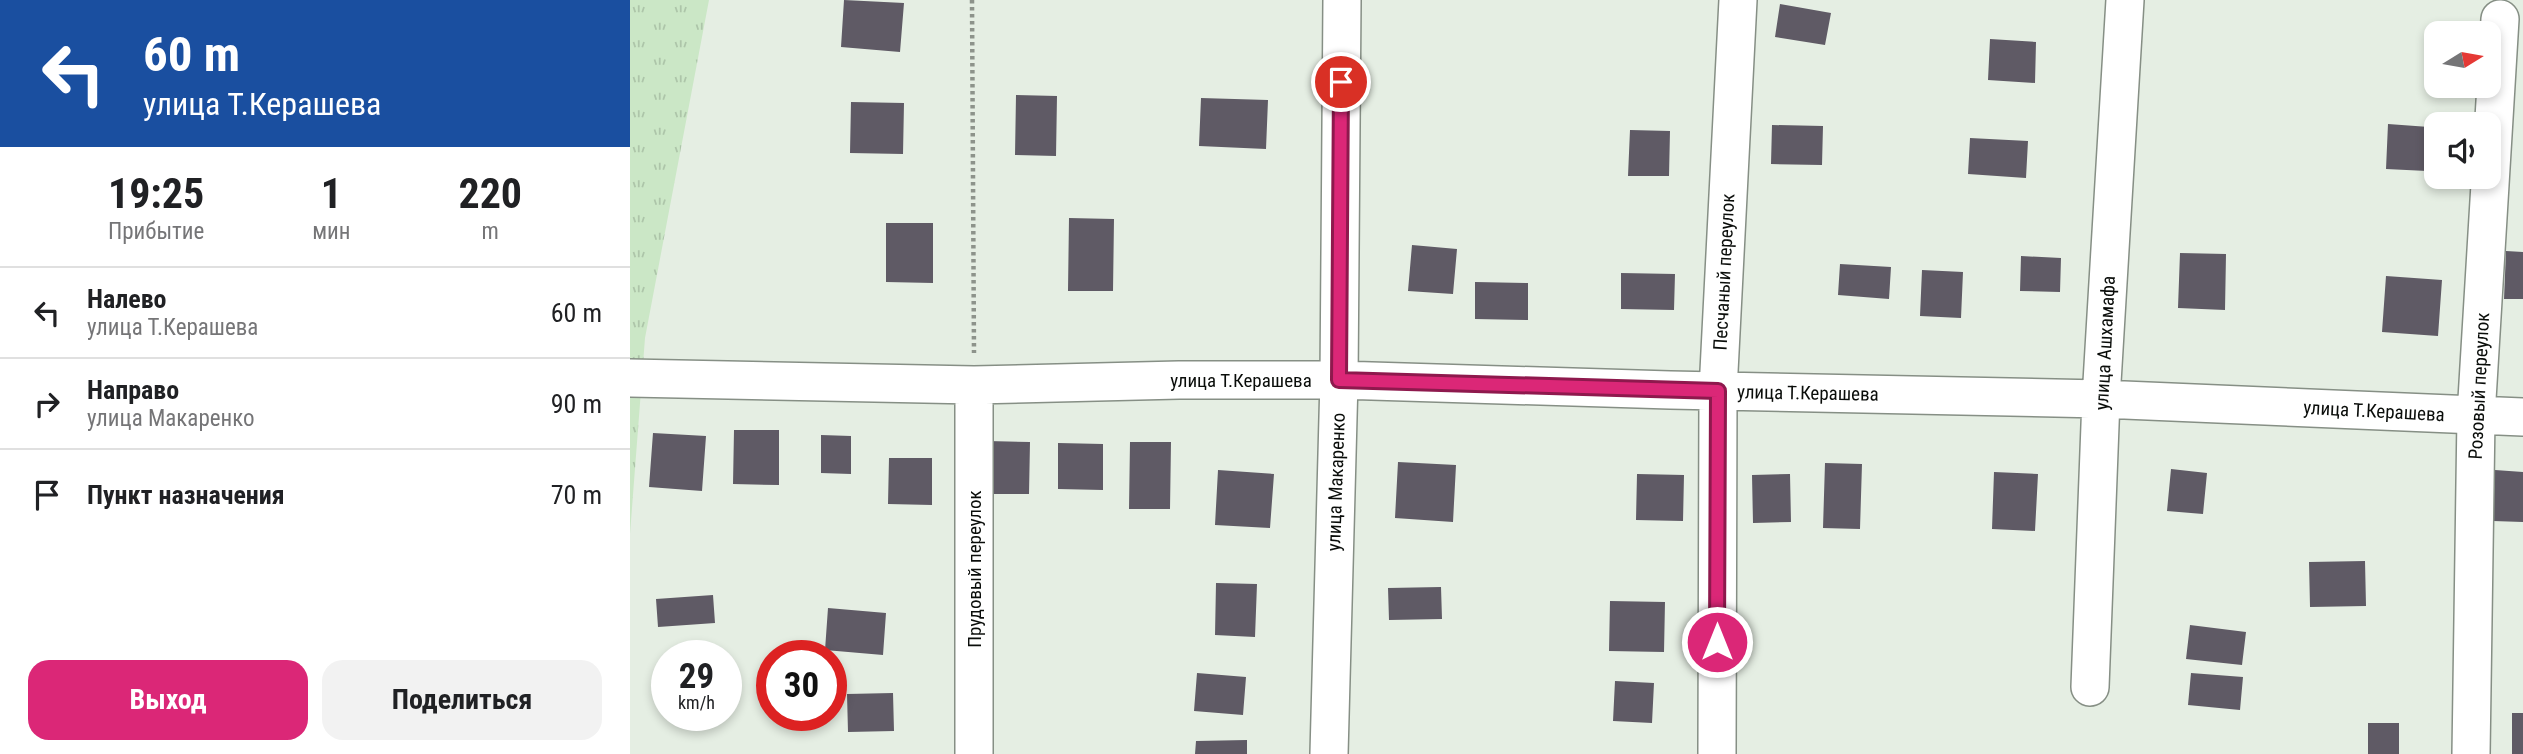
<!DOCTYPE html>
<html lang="ru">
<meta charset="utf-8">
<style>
:root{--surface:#fff;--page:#f2f2f2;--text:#202124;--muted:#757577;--line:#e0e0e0;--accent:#db2777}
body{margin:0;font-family:"Roboto Condensed",sans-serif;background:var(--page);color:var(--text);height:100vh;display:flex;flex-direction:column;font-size:26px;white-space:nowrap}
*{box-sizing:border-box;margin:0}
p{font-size:23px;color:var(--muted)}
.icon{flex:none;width:38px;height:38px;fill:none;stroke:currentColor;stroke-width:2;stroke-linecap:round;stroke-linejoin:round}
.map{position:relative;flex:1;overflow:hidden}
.drawer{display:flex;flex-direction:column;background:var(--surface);width:630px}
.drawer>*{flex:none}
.top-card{background:#1a4fa0;color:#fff;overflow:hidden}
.needle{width:46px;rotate:79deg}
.buttons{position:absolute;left:1794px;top:21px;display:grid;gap:14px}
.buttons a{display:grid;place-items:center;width:77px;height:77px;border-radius:14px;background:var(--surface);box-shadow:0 4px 10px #0003;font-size:35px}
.speed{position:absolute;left:21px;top:640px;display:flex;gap:14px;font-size:35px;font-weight:700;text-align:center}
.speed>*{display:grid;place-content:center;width:91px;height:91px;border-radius:50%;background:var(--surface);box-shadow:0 4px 10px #0003;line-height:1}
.speed small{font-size:18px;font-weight:400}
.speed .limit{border:10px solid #d22;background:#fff;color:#111}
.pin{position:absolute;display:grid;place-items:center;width:60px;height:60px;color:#fff;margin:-30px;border:4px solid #fff;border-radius:50%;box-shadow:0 2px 7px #0007}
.me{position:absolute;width:77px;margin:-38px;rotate:0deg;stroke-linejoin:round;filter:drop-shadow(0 0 5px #0008)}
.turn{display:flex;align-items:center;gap:24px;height:147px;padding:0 28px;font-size:32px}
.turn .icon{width:91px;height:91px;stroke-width:2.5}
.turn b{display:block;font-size:49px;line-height:60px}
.eta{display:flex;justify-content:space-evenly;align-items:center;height:119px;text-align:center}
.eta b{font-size:42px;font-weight:700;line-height:49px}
.cta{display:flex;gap:14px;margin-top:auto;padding:14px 28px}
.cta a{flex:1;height:80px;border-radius:21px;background:var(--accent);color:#fff;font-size:28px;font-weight:700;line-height:80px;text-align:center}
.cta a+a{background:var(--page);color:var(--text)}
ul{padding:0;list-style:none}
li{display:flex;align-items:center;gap:21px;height:91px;padding:0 28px;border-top:2px solid var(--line)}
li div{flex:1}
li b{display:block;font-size:26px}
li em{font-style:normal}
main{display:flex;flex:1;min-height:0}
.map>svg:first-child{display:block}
.grass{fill:url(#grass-tufts)}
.building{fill:#5f5a65}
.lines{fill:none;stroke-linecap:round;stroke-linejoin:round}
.minor-casing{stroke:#868f85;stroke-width:40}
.path{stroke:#8d938b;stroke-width:4.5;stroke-dasharray:3.5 3.5;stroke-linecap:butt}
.minor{stroke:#fff;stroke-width:37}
.route-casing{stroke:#8e194d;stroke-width:18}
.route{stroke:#db2777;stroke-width:12}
.labels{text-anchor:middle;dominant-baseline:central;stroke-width:7;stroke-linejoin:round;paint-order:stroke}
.street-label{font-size:19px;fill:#0a0d0a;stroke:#fff}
</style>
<main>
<section class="drawer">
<div class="top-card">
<div class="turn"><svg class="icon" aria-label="left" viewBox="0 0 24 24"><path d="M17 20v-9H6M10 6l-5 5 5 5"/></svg><div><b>60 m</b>улица Т.Керашева</div></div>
</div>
<div class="eta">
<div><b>19:25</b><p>Прибытие</p></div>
<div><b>1</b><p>мин</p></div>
<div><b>220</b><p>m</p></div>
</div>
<ul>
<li><svg class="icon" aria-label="left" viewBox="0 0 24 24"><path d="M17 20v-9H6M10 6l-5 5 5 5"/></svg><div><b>Налево</b><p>улица Т.Керашева</p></div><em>60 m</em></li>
<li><svg class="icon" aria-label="right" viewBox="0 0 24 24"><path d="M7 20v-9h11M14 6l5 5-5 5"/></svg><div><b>Направо</b><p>улица Макаренко</p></div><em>90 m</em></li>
<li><svg class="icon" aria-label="arrive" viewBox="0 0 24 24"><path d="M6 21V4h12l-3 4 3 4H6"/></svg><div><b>Пункт назначения</b></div><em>70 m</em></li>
</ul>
<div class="cta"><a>Выход</a><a>Поделиться</a></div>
</section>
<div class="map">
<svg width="1893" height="754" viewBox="0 0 1893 754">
<defs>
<pattern id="grass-tufts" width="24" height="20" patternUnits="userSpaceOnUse" patternTransform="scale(1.75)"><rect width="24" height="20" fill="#cbe7c6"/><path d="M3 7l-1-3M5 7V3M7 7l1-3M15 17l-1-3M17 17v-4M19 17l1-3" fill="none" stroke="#adc5a9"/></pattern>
</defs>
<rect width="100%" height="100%" fill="#e5eee3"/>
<!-- grass -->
<path class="grass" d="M0,0H79L15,338L0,534Z"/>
<!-- building -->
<path class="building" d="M214,0L274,3L270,52L211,47Z
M1150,4L1201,13L1195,45L1145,37Z
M1360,39L1406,42L1405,83L1358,80Z
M386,95L427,96L426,156L385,155Z
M571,98L638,100L636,149L569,146Z
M221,102L274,103L273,154L220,153Z
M1758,124L1799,127L1797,171L1756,169Z
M1142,125L1193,126L1192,165L1141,164Z
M1000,130L1040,131L1039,176H998Z
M1340,138L1398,141L1396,178L1338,174Z
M439,218L484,219L483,291H438Z
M256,223H303V283L256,282Z
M782,245L827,249L823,294L778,291Z
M1876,251L1893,252V299H1874Z
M1550,253L1596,254L1595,310L1548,308Z
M1391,256L1431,258L1430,292L1390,291Z
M1210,264L1261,267L1259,299L1208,295Z
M1292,270L1333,272L1331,318L1290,316Z
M991,273L1045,274L1044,310L991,309Z
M1756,276L1812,280L1808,336L1752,332Z
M845,282L898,283V320L845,319Z
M104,430H149V485L103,484Z
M23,433L76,436L72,491L19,487Z
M191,435L221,436V474L191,473Z
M357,441L400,442L399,494H357Z
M500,442H541L540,509H499Z
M428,443L473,444V490L428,489Z
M259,458H302V505L258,504Z
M768,462L826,465L823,522L765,518Z
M1195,463L1232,464L1230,529L1193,528Z
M1541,469L1577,473L1573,514L1537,511Z
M588,470L644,474L640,528L585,525Z
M1865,470L1893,472V522L1863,521Z
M1364,472L1408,474L1405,531L1362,529Z
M1007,474L1054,475L1053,521L1006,520Z
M1160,474L1161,522L1123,523L1122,475Z
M1735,561L1736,606L1680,607L1679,562Z
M586,583L627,584L625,637L585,635Z
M811,587L812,619L759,620L758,588Z
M83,595L85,623L28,627L26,599Z
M980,601L1035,602L1034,652L979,651Z
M198,608L256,613L253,655L195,650Z
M1560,625L1616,632L1612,665L1556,659Z
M567,673L616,677L613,715L564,711Z
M1561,673L1613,677L1610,710L1558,705Z
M985,681L1024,683L1022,723L983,721Z
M263,693L264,731L218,732L217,694Z
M1882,713H1893V754H1882Z
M1738,723H1769V754H1738Z
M617,740V754H565L566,741Z"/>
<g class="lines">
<!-- minor casing -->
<g class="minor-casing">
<path id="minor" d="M0,378L344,385L549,380H709L1040,390L1471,399L1893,417
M344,385V754
M1460,687L1471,399L1495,0
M699,754L709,380L712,0
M1087,754L1088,391L1108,0
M1841,754L1846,416L1870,19"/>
</g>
<!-- path -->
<path class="path" d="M342,0L344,353"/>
<!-- minor -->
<use href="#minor" class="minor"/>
</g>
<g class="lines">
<!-- route casing -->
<g class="route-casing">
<path id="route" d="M711,82L709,380L1088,391L1087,642"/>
</g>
<!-- route -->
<use href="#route" class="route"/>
</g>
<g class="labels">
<!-- street labels -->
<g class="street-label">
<text transform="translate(1094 272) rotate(-87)">Песчаный переулок</text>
<text transform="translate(1475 343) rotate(-87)">улица Ашхамафа</text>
<text x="611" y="380">улица Т.Керашева</text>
<text transform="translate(1849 386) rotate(-87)">Розовый переулок</text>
<text transform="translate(1178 393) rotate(1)">улица Т.Керашева</text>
<text transform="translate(1744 411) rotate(3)">улица Т.Керашева</text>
<text transform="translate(706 482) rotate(-88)">улица Макаренко</text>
<text transform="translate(344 569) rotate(-90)">Прудовый переулок</text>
</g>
</g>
</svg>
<div class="buttons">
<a><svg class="needle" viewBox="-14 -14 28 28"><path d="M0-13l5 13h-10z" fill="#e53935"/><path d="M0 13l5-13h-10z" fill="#757577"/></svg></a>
<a><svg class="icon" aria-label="sound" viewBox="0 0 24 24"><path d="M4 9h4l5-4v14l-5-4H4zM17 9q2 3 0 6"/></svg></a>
</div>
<div class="speed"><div>29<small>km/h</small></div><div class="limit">30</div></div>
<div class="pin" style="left:711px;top:82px;background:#d93025"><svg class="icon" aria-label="arrive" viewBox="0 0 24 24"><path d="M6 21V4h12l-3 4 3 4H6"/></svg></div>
<svg class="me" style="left:1087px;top:642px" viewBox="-20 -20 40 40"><circle r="17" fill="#db2777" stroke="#fff" stroke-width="3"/><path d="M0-11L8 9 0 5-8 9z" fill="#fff"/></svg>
</div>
</main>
